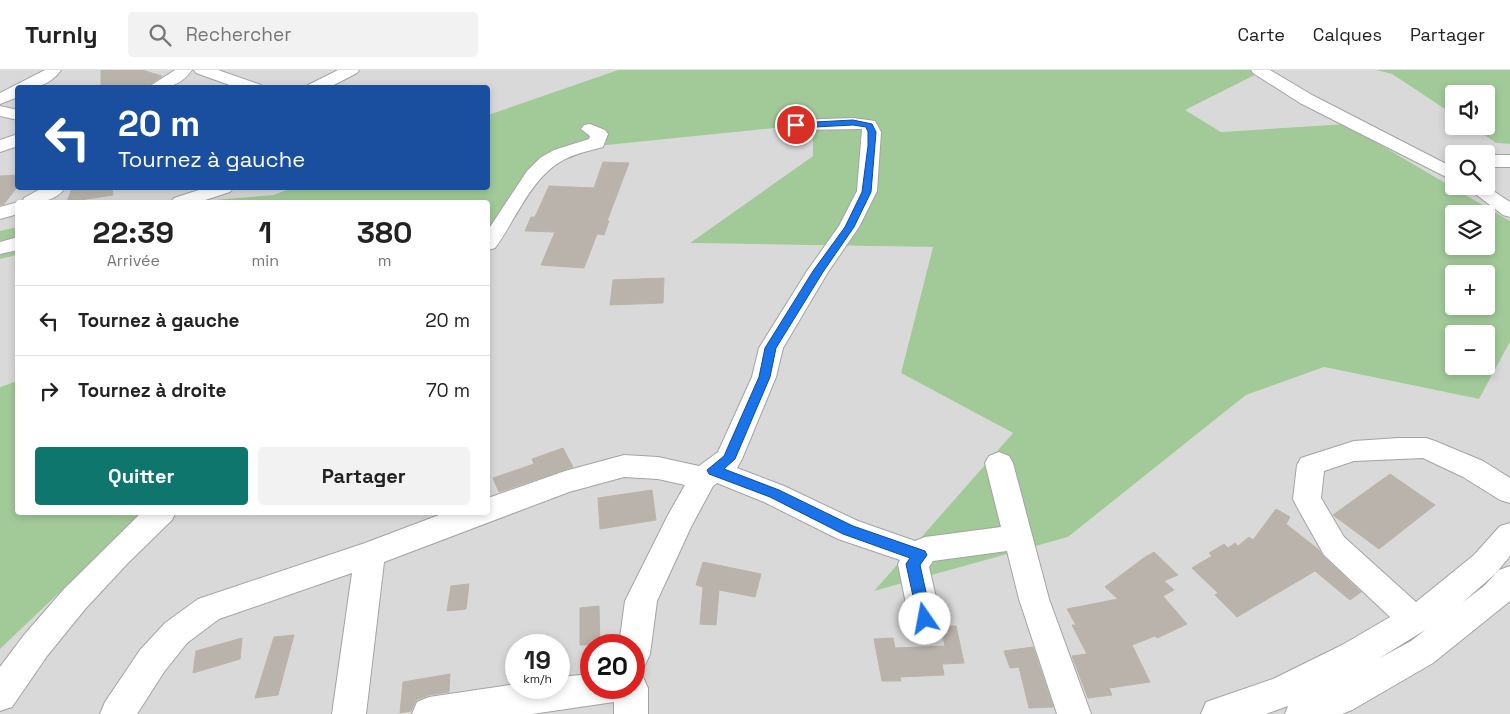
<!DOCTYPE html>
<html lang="fr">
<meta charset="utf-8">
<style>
:root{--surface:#fff;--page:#f2f2f2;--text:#222;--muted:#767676;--line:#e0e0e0;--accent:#0f766e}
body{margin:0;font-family:"Space Grotesk",sans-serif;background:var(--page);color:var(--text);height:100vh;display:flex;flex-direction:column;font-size:19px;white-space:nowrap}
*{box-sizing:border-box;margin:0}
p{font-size:16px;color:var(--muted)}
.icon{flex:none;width:28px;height:28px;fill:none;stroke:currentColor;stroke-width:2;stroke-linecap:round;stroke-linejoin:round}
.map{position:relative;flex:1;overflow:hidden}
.sheet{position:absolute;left:15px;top:130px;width:475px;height:315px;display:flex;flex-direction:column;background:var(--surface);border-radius:5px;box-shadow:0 2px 8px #0003}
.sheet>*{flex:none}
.top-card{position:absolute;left:15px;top:15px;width:475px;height:105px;border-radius:5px;box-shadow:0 2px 8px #0003;background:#1a4fa0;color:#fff;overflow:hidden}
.controls{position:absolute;left:1445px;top:15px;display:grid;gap:10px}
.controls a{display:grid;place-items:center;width:50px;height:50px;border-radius:5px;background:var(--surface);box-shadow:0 2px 8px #0003;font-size:25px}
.speed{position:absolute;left:505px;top:564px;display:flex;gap:10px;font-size:25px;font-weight:700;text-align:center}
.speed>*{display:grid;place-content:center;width:65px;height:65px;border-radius:50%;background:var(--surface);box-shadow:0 2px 8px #0003;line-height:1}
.speed small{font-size:12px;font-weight:400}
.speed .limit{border:8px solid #d22;background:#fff;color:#111}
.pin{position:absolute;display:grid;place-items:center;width:42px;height:42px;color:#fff;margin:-21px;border:2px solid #fff;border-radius:50%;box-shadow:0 1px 5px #0007}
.me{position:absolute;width:55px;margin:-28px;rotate:348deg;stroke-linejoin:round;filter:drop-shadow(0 0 4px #0008)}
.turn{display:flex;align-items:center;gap:18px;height:105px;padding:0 20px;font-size:22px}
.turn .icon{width:65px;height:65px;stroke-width:2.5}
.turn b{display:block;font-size:35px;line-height:42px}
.eta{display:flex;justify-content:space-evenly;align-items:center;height:85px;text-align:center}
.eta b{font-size:30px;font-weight:800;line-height:35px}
.button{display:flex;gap:10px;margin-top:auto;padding:10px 20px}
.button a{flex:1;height:58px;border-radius:5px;background:var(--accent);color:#fff;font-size:20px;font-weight:800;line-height:58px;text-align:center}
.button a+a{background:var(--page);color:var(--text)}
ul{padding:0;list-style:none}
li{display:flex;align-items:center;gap:15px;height:70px;padding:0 20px;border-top:1px solid var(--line)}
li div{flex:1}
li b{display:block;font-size:19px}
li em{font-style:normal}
header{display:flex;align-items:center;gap:30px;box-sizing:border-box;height:70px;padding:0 25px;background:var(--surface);border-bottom:1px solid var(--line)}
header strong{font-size:24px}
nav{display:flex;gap:28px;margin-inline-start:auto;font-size:18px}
.search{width:350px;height:45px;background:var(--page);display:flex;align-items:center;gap:12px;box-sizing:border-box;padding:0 18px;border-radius:5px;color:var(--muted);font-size:19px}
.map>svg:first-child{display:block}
.residential{fill:#dad9d9;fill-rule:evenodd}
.forest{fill:#a2ca99;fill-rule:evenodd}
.building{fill:#b9b3ac;stroke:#beb3a6}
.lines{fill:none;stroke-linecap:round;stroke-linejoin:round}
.minor-casing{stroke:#a3a3a3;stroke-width:2}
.minor{fill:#fff;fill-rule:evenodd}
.route{fill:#1a73e8;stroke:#114b97}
</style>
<header>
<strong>Turnly</strong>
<div class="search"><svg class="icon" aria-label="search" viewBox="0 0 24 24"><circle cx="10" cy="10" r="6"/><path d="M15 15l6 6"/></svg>Rechercher</div>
<nav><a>Carte</a><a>Calques</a><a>Partager</a></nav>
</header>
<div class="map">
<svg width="1510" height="644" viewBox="0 0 1510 644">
<rect width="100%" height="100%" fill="#edebe2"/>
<!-- residential -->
<path class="residential" d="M0,0H618L488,45V18H18V118H292L273,125L189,132H18L17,157L0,161Z
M1265,0H1376L1392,4L1454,45V56H1471L1496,73L1510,74V151L1345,54L1221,62L1184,40ZM1454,84H1486V116H1454Z
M814,53L813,86L691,173L933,177L901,303L1013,363L875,520L1068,467L1246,325L1324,297L1479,329L1510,272V644H0V579L143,443L488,442V163L558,80ZM516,575H559V618H516ZM591,575H634V618H591Z
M17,185V311L0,317V189Z"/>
<!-- forest -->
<path class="forest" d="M618,0H1265L1185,40L1221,62L1345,54L1510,151V272L1479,329L1324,297L1246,325L1068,467L874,521L1013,363L901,303L933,177L690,173L813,86V54L558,80L488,163V132H189L273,125L292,118H488V45ZM1454,144H1486V176H1454ZM1454,204H1486V236H1454ZM1454,264H1486V296H1454Z
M1376,0H1510V74L1496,73L1471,56H1486V24H1454V45L1392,4Z
M17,157V185L0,189V161Z
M17,311L18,442L143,443L0,579V317Z"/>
<!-- building -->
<path class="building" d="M101,0H142L162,6L145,18H101Z
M603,92L629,93L607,151H609L604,165L597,164L584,198L541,195L555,162L525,161L531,147H535L549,116L594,118Z
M18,105V116L4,134L0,135V106Z
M72,118H112L113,125L67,132Z
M664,208L663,233L610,235L613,210Z
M563,378L573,397L499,422L493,408L534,394L532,389Z
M1390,404L1435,435L1379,479L1333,445Z
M652,420L656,450L600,459L598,428Z
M1276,439L1290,447L1286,454L1319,480L1323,486L1361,522L1350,530L1315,501L1237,547L1215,525L1218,523L1192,498L1212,486L1209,483L1224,474L1228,478L1235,473L1238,476L1249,467L1253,470Z
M1154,482L1178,505L1164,511L1174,520L1163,526L1187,554L1157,568L1155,566L1132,575L1150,612L1109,618L1112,625L1088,628L1072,586L1087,584L1072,555H1076L1067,539L1118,529L1105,517L1145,487Z
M703,492L761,504L755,527L719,520L716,555L700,554L703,517L696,515Z
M469,514L466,539L447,541L451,516Z
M599,536L600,575H580V538Z
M956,556L964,593L942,594L944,605L900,607L901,611H882L874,569L893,568L895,578L945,576L941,557Z
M294,565L278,625L255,628L274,567Z
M242,568L240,589L193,603L196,581Z
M1033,577L1053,637L1029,638L1019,597L1010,598L1004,581Z
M450,604L449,622L429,625L416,630L411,641L400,643L403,612Z"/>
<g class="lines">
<!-- minor casing -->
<g class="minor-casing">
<path id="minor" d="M45,0H61C50,16 35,18 18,18V27L0,34V23Z
M175,0H192C180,17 166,18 147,18Z
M194,0H218L261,15L263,18H238L196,3Z
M338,0H359L357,3L328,18H306L308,15Z
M1251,0H1270L1312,25L1454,98V111L1300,33L1253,3Z
M0,36L18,40V50L0,46Z
M853,48L875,51L881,62L877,121L859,157L828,202L783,278L776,307L742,389L737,398L784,416L858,451L915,471L925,467L1001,457L985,393L989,386L999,382L1009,386L1013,393L1049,529L1091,644H1057L1019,529L1007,481L933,491L929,497L941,549L936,559L925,563L914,559L909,549L898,494L900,490L838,469L764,432L717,413L713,416L691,457L657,531L650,584L645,595L634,599V575H619L625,531L668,445L685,415L658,409L624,407L569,422L384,492L366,644H332L352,503L219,549L187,573L164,602L137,644H100L105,632L140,580L165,553L198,529L365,473L447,442H488V428L565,401L624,385L658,387L699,396L718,382L752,307L759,278L807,201L839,156L857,121L862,59L796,60L790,59L787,55L790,51L796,50Z
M590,54L605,60L608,64L603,77C588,81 573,84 560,92C530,110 515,151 495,178L488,180V160L527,101L540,88L554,80L589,69L590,66L581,59L584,55Z
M18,64V76L0,82V70Z
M1486,85H1510V97H1486Z
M1465,116H1486L1510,132V147L1503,145Z
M42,118H65C54,133 38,132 22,132L24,128Z
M205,118H233L230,122L199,132H171L174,128Z
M18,132H20H18V144L0,149V137Z
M18,167V180L0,184V172Z
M1399,368H1426L1435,371L1483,391L1510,408V433L1500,430L1463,407L1423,388L1354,391L1324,401L1321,428L1344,467L1416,532L1474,485L1500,456L1510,453V486L1496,503L1462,533L1484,516L1499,500L1510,496V531L1433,593L1352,640L1342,644H1285L1288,636L1266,644H1201L1206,632L1273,609L1342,575L1390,547L1324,485L1297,437L1293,429L1297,395L1301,388L1354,371ZM1429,557L1411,571L1378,589L1425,560Z
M142,442H176L172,450L128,493L86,538L47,586L12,637L0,641V597L24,565L64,519Z
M634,603L643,607L648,618V644H614V632L532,644H412L417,632L429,627L516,614V618H559V607L591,604V618H634Z"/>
</g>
<!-- minor -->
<use href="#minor" class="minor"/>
</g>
<!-- route -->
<path class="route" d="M853,50L872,54L876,62L871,122L854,157L823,202L776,278L770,307L735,389L724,399L779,420L853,456L925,481L927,485L920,495L932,549L930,554L925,556L920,554L918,549L906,494L910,488L843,464L770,427L709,404L707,400L724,386L759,307L765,278L813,201L845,157L862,122L868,76V62L866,57L853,55L796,58L792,55L796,53Z"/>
</svg>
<div class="controls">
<a><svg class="icon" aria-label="sound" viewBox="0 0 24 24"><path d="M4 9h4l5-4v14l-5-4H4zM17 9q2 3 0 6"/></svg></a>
<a><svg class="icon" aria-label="search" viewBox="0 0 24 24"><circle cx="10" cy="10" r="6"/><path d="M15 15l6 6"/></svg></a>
<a><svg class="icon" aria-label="layers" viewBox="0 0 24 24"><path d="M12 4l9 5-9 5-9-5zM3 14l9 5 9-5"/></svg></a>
<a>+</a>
<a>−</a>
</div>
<div class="speed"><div>19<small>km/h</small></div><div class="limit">20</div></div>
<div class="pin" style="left:796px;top:55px;background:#d93025"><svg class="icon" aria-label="arrive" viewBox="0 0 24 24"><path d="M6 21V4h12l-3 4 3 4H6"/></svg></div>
<svg class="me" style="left:925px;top:549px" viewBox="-20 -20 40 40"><circle r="19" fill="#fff"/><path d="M0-13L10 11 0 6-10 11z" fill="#1a73e8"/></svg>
<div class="top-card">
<div class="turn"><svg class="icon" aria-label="left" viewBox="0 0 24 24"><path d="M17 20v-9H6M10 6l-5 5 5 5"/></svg><div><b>20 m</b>Tournez à gauche</div></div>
</div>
<section class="sheet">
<div class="eta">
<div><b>22:39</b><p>Arrivée</p></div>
<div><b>1</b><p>min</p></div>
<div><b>380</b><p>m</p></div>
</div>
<ul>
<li><svg class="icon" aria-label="left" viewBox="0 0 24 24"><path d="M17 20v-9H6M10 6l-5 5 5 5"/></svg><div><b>Tournez à gauche</b></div><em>20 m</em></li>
<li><svg class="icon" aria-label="right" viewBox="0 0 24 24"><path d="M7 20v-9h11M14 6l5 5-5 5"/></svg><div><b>Tournez à droite</b></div><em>70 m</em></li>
</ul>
<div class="button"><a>Quitter</a><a>Partager</a></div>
</section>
</div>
